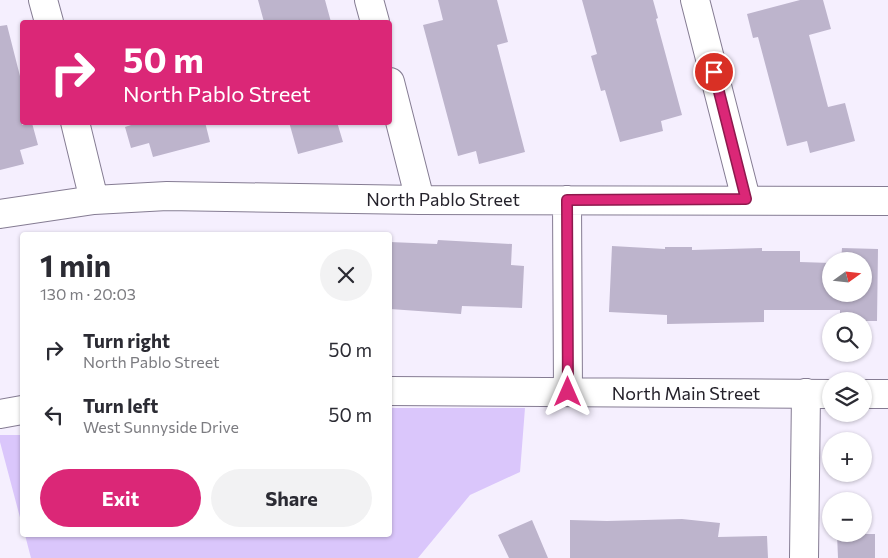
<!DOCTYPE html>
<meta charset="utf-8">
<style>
:root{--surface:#fff;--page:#f2f2f3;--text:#2b2b33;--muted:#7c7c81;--accent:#db2777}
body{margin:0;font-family:Commissioner,sans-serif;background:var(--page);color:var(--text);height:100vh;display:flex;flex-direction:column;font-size:19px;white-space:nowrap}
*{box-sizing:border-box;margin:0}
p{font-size:16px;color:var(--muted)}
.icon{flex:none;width:28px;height:28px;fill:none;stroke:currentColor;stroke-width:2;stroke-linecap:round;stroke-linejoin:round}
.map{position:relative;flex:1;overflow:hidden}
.side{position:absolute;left:20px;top:232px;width:372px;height:305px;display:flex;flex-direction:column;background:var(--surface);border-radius:5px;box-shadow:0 1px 4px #0004}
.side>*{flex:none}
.guide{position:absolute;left:20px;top:20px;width:372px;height:105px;border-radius:5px;box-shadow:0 1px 4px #0004;background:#db2777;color:#fff;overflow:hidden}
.needle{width:32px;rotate:75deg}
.fabs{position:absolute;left:822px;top:252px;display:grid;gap:10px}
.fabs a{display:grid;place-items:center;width:50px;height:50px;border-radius:50%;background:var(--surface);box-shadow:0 1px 4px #0004;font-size:25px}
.pin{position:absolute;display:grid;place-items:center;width:42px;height:42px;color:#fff;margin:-21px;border:2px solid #fff;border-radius:50%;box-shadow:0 1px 5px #0007}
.me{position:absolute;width:55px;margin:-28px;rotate:0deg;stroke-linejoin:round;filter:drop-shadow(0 0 4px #0008)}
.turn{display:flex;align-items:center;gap:18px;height:105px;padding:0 20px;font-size:22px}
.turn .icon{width:65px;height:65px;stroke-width:2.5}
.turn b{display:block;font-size:35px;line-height:42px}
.round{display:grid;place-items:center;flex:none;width:52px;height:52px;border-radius:26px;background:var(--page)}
.head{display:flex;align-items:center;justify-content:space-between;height:85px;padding:0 20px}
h1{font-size:30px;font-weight:700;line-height:38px}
.action{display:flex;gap:10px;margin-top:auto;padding:10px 20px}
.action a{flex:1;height:58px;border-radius:30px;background:var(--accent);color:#fff;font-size:20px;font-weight:700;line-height:58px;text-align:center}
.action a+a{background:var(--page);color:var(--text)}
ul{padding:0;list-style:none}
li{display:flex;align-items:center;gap:15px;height:65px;padding:0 20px}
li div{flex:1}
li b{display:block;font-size:19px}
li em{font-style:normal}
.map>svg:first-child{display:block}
.green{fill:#dac6fb}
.building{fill:#bdb4cc}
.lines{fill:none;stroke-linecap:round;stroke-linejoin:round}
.minor-casing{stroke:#857c93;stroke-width:30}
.minor{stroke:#fff;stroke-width:28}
.route-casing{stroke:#8e194d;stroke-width:12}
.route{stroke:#db2777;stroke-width:9}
.labels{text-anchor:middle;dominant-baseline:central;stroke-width:5;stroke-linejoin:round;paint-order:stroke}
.street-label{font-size:18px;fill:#25222b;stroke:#fff}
</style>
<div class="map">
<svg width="888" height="558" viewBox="0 0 888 558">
<rect width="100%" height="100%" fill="#f5effe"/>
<!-- green -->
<path class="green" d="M390,408H525L520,472L470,495L418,558H31L25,535H390Z
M0,435H22V525L0,442Z"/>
<!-- building -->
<path class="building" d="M258,0H325L331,22H264Z
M438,0H497L508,42L497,45L525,152L479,164L476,151L458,156L423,25L443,20Z
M582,0H653L658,18L656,19L682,115L661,121L663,131L620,142L605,90L601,91L591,56L597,54Z
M800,0H823L831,29L809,35L828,107L845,103L855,141L810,153L807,141L787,146L758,37L753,38L747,14Z
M7,25L22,84V125L32,123L38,145L20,150L24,164L0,170V26Z
M140,122H205L210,142L153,157L149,143L131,148L125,127Z
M289,122H337L343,142L298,154Z
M438,240L512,244L511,265L524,266L522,308L462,306L461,314L390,309V242L437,244Z
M612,246L665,249V247H692V250L762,248V251H800V262L831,263V294H864V261H841L842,248L878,249L877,321H840V310H764V322L667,324V315L609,312Z
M682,519L720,523L718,537L767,536L768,558H570V520L607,521Z
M532,520L548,558H509L498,535Z
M837,534H875V558H838Z"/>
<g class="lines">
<!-- minor casing -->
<g class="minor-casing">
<path id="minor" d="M43,0L49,22
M369,0L375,22
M695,0L746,199
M390,82L420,200
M75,122L94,200
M567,200L568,392
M0,214L94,200L167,196L420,200L888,201
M390,391L831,394
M864,394H888
M0,414L22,410
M804,558L806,393"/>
</g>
<!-- minor -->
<use href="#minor" class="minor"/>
</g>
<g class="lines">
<!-- route casing -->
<g class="route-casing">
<path id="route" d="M568,392L567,200L746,199L714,72"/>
</g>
<!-- route -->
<use href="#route" class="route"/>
</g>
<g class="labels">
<!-- street labels -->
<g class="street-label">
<text x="443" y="199">North Pablo Street</text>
<text x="686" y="393">North Main Street</text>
</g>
</g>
</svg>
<div class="fabs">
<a><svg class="needle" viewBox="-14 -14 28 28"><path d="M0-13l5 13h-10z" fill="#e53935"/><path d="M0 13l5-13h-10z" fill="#7c7c81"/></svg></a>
<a><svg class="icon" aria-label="search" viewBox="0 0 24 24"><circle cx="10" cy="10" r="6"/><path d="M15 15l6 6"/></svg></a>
<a><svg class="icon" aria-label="layers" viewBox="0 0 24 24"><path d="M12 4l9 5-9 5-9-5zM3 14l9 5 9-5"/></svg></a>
<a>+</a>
<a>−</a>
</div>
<div class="pin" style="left:714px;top:72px;background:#d93025"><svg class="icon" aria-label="arrive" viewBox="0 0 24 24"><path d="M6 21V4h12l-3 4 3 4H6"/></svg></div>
<svg class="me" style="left:568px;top:392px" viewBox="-20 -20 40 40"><path d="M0-17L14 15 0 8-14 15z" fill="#db2777" stroke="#fff" stroke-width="4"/></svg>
<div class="guide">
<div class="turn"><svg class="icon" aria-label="right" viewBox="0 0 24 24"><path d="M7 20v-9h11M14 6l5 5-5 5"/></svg><div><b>50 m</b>North Pablo Street</div></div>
</div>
<section class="side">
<div class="head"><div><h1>1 min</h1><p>130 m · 20:03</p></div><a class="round"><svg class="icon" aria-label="close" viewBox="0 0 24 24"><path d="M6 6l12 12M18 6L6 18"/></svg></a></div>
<ul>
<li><svg class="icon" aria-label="right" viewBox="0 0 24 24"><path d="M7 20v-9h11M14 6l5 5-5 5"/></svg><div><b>Turn right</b><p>North Pablo Street</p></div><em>50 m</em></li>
<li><svg class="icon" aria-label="left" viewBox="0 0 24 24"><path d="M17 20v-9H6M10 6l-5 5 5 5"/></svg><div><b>Turn left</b><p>West Sunnyside Drive</p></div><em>50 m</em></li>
</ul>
<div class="action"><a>Exit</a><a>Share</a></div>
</section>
</div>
